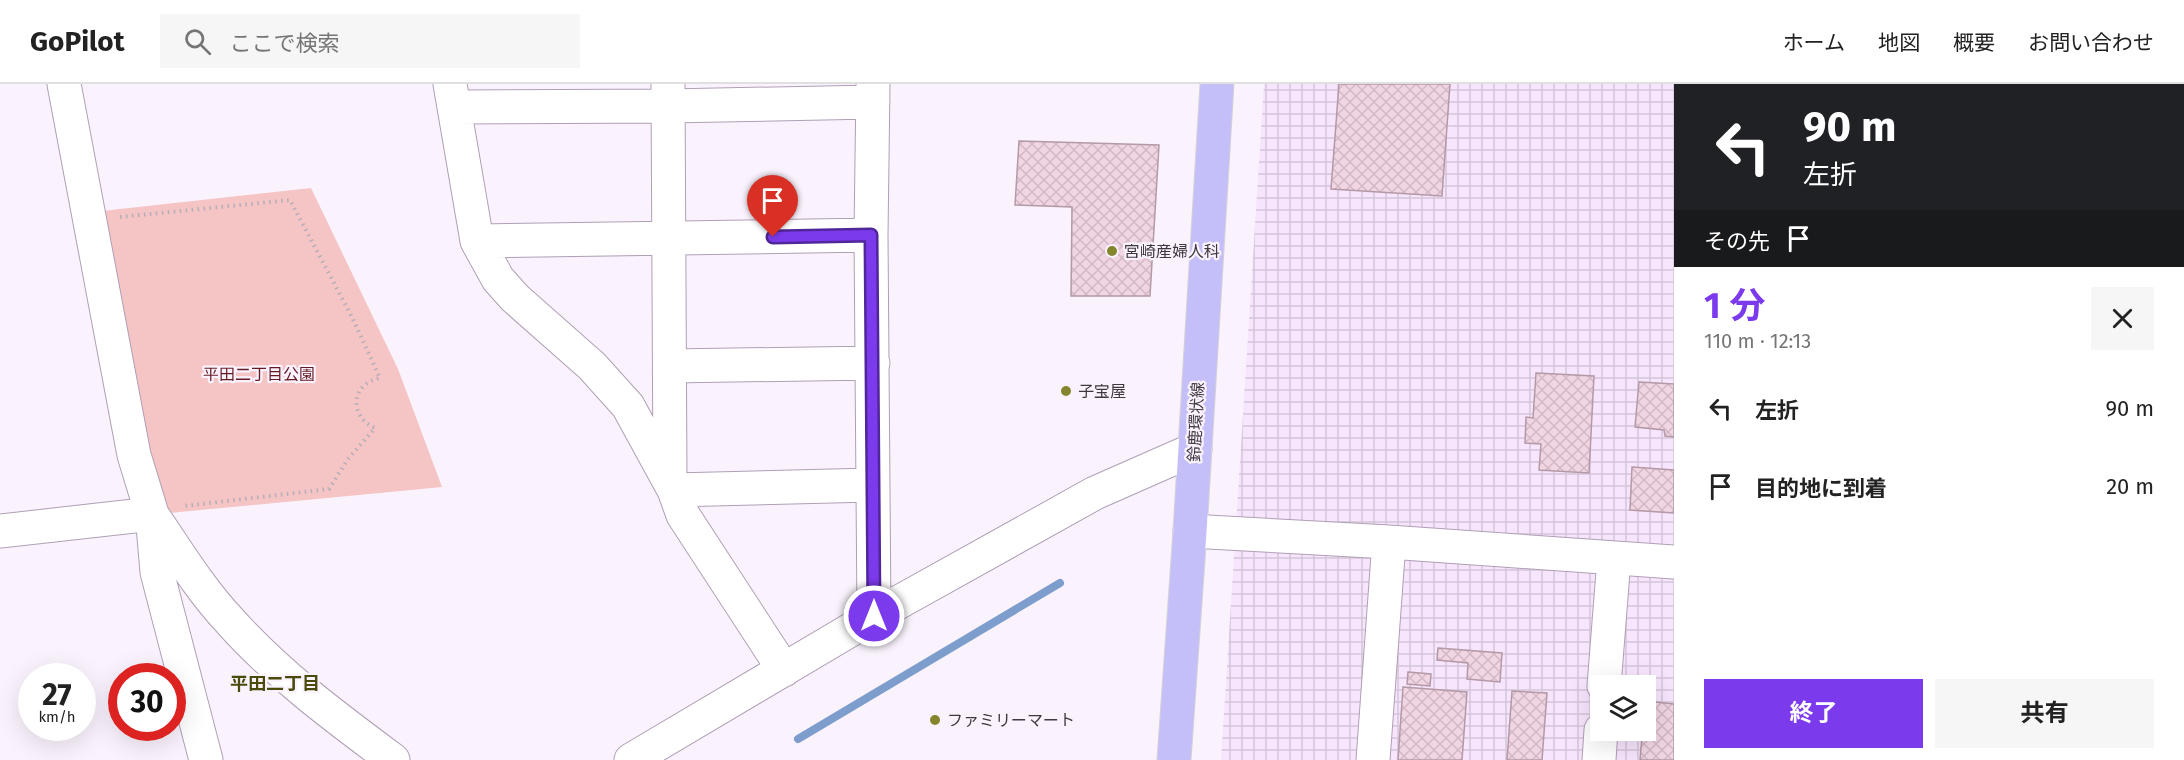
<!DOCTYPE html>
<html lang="ja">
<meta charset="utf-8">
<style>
:root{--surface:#fff;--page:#f6f6f6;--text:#222;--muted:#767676;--line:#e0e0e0;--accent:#7c3aed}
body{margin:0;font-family:"Fira Sans","Noto Sans JP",sans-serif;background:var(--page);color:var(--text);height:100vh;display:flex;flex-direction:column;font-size:22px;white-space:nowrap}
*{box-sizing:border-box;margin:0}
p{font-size:20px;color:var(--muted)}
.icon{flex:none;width:33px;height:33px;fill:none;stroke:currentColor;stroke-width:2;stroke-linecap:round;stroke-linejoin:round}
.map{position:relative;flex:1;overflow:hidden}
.details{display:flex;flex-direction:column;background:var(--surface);width:510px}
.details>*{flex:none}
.banner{background:#202124;color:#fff;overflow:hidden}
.controls{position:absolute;left:1590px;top:591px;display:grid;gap:12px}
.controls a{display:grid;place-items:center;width:66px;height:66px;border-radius:0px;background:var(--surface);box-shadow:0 6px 24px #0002;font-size:30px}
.speed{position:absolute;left:18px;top:579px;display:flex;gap:12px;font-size:30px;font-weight:700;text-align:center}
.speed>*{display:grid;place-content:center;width:78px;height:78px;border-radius:50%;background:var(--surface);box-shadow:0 6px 24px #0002;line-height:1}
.speed small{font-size:15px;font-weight:400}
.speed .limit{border:9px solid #d22;background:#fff;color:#111}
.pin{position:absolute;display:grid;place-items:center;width:51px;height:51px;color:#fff;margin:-62px -26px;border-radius:50% 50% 50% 0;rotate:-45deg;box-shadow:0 0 6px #0007}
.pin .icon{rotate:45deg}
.me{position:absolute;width:66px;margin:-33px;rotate:0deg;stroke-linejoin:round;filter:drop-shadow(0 0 4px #0008)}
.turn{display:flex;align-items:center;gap:21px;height:126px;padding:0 30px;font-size:27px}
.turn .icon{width:78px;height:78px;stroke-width:2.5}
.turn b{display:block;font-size:42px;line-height:51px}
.then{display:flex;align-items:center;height:57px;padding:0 30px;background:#0003;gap:12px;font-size:22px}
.round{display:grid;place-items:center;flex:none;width:63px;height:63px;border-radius:0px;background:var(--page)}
.headline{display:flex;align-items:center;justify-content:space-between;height:102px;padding:0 30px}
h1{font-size:36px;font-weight:700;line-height:45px;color:var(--accent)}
.primary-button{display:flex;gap:12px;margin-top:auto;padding:12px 30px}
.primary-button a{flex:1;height:69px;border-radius:0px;background:var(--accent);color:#fff;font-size:24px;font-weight:700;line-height:69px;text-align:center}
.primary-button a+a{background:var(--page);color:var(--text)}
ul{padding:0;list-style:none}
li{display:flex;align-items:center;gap:18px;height:78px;padding:0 30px}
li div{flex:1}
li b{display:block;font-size:22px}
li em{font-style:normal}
header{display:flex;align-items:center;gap:36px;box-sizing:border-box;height:84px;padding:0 30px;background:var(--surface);border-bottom:2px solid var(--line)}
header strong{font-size:28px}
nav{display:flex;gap:33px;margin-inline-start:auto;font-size:21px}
.search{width:420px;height:54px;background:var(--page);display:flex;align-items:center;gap:15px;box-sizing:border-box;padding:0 21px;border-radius:0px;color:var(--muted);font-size:22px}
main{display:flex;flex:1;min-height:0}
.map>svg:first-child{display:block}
.industrial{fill:url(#industrial-grid);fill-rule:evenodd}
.green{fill:#f5c4c4}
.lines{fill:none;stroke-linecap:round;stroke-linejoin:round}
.stream{stroke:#7d9ecd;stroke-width:8}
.building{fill:url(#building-cross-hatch);stroke:#b499a6;stroke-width:1.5}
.minor-casing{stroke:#b09fb6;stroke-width:35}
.major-casing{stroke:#d5d3d5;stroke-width:35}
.path{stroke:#b5aeb8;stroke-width:4;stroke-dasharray:1.5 4.5;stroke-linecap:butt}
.minor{stroke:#fff;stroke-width:33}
.major{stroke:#c5bff9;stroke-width:33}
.route-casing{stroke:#51269a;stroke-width:15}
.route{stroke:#7c3aed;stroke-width:10}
.poi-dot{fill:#85852e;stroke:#faf3fd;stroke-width:2}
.labels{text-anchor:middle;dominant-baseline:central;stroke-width:4.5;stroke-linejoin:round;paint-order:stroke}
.poi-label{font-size:16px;fill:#3f3841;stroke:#faf3fd;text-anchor:start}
.park-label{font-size:16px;fill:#651923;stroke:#faf3fd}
.street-label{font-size:16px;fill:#3f3841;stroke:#faf3fd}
.neighbourhood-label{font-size:18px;font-weight:bold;fill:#4a4a0a;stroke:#faf3fd}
</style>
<header>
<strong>GoPilot</strong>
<div class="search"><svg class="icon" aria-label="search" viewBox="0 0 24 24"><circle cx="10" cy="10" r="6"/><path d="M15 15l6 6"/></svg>ここで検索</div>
<nav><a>ホーム</a><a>地図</a><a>概要</a><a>お問い合わせ</a></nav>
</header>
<main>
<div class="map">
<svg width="1674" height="676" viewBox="0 0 1674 676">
<defs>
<pattern id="industrial-grid" width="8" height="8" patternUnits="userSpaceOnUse" patternTransform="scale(1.5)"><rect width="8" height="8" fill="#f7e5fd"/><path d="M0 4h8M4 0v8" fill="none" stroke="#d5c5da"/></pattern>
<pattern id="building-cross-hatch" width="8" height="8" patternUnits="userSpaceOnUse" patternTransform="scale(1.5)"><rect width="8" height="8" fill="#f2d5e3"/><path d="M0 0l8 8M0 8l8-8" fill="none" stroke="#d1b8c4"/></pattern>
</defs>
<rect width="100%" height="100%" fill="#faf3fd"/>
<!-- industrial -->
<path class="industrial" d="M1264,0H1674V676H1221ZM1600,602H1646V646H1600Z"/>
<!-- green -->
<path class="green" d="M311,104L398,285L442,403L169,429L151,390L102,127Z"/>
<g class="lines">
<!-- stream -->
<path class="stream" d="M798,655L1060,499"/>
</g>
<!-- building -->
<path class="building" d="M1339,0H1450L1442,112L1331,105Z
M1019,57L1159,61L1150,212H1071L1072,123L1015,121Z
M1536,289L1594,292L1589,389L1539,386L1541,360L1525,359L1526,333L1533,334Z
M1639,298L1674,300V353L1665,352L1664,346L1635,343Z
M1632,383L1674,386V429L1630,426Z
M1438,564L1502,569L1500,598L1467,595L1468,579L1437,576Z
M1408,588L1431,590L1430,602L1407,600Z
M1403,603L1467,608L1462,676H1398Z
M1512,607L1547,609L1542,676H1507Z
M1646,617L1674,620V676H1640L1642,652H1628L1629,646H1646Z"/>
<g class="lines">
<!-- minor casing -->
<g class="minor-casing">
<path id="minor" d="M64,0L134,371L152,430L157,488L206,676
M450,0L477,157L498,195L515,214L592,282L628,322L674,406L683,431L784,586
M873,0L871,151L874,532
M668,2L670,397
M455,23L668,22L873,18
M477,157L871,151
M670,282L873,279
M674,406L873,401
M153,432C177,467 200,505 229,536C277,590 335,633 393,676
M0,447L152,430
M1190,447L1389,458L1674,478
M1604,602L1614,475
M631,676L874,532L1095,409L1195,365
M1373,676L1389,458
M1599,676L1601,646"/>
</g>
<!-- major casing -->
<g class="major-casing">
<path id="major" d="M1174,676L1190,447L1217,0"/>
</g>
<!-- path -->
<path class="path" d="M120,133L290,116L352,233L380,294C351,300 348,332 375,344L348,375L329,405L184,422"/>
<!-- minor -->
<use href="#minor" class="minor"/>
<!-- major -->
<use href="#major" class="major"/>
</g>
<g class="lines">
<!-- route casing -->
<g class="route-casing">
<path id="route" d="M773,153L871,151L874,532"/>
</g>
<!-- route -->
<use href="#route" class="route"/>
</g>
<!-- markers -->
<g class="poi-dot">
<circle cx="1112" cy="167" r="6"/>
<circle cx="1066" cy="307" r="6"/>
<circle cx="935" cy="636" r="6"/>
</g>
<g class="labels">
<!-- poi labels -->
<g class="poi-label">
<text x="1124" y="167">宮崎産婦人科</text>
<text x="1078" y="307">子宝屋</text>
<text x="947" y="636">ファミリーマート</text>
</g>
<!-- park labels -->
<g class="park-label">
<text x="259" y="290">平田二丁目公園</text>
</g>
<!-- street labels -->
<g class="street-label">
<text transform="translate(1196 338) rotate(-87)">鈴鹿環状線</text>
</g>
<!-- neighbourhood labels -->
<g class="neighbourhood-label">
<text x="275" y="600">平田二丁目</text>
</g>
</g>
</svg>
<div class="controls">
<a><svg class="icon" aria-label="layers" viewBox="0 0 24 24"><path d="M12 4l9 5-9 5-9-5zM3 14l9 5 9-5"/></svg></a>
</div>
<div class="speed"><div>27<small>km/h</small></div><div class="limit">30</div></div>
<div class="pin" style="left:773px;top:153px;background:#d93025"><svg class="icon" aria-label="arrive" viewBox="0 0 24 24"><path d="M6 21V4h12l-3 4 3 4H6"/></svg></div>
<svg class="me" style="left:874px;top:532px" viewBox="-20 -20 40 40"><circle r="17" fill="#7c3aed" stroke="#fff" stroke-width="3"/><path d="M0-11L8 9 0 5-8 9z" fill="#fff"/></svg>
</div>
<section class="details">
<div class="banner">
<div class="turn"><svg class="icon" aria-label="left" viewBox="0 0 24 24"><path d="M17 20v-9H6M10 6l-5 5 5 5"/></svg><div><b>90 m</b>左折</div></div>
<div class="then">その先<svg class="icon" aria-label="arrive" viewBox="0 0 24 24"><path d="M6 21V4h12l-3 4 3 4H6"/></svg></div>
</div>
<div class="headline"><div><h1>1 分</h1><p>110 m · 12:13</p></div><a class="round"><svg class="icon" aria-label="close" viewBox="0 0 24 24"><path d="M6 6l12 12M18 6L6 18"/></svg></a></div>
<ul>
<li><svg class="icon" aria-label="left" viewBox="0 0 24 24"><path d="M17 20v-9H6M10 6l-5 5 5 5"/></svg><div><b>左折</b></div><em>90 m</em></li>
<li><svg class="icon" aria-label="arrive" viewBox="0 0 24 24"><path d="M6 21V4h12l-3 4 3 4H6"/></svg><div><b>目的地に到着</b></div><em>20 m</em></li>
</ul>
<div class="primary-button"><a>終了</a><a>共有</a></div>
</section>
</main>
